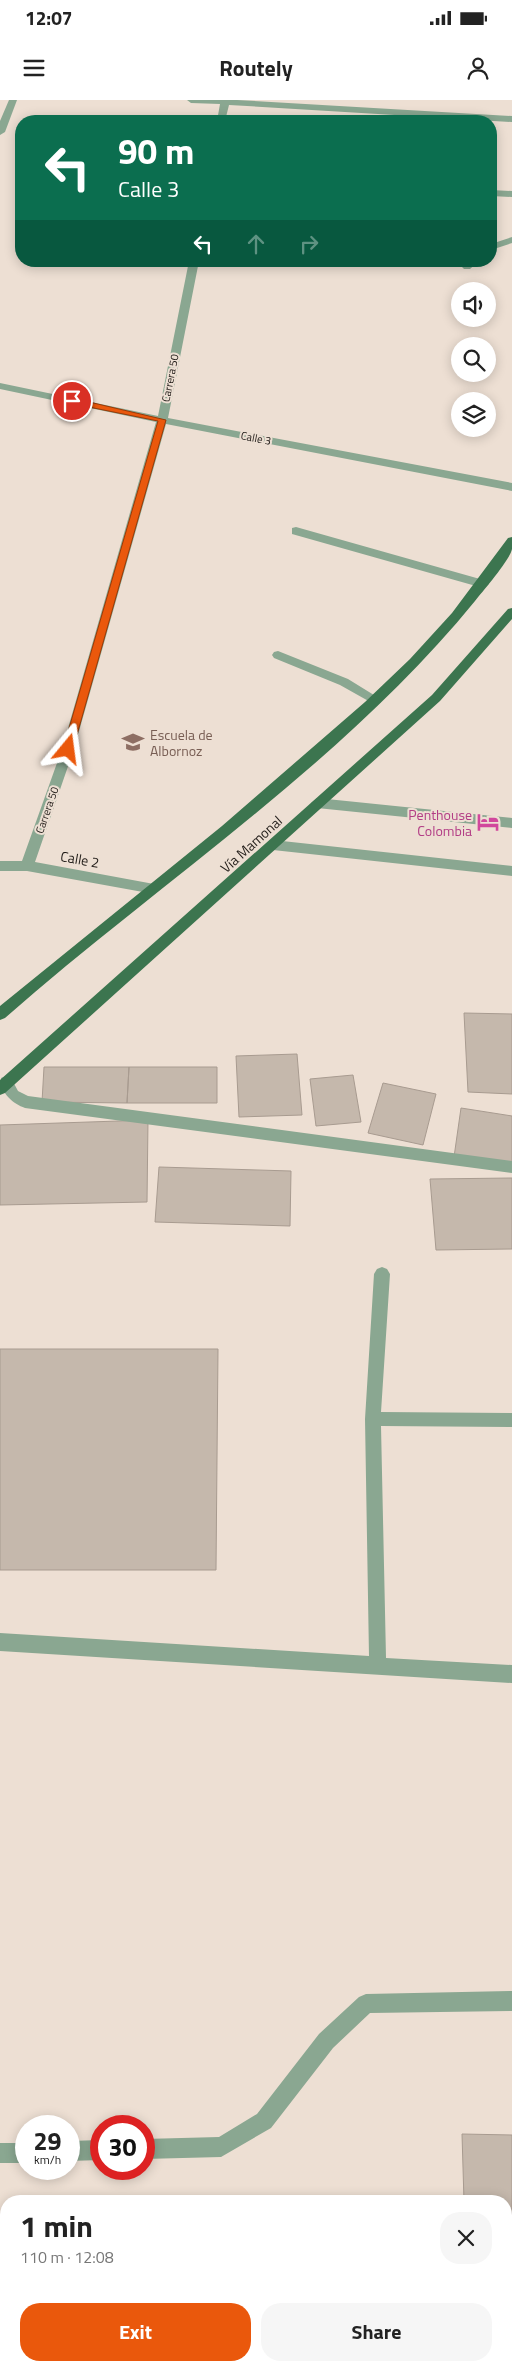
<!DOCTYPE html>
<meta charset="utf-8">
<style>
:root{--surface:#fff;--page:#f6f6f6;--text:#222;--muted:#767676;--accent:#ea580c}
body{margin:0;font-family:"Titillium Web",sans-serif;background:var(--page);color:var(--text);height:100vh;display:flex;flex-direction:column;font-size:19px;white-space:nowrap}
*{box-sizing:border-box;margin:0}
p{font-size:16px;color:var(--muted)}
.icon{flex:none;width:28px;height:28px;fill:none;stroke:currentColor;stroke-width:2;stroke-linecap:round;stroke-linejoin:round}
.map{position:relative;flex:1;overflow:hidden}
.drawer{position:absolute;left:0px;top:2095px;width:512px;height:176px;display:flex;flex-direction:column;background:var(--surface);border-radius:20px 20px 0 0;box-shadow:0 2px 12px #0003}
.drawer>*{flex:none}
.hud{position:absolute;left:15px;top:15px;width:482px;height:152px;border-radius:20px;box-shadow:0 2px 12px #0003;background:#0b6e4f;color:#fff;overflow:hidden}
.controls{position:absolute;left:451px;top:182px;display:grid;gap:10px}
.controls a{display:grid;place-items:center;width:45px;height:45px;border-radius:50%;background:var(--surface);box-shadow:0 2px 12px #0003;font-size:25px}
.speed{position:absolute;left:15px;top:2015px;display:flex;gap:10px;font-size:25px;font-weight:700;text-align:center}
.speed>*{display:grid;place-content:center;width:65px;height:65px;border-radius:50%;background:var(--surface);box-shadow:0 2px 12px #0003;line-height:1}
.speed small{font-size:12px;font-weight:400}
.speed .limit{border:8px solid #d22;background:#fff;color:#111}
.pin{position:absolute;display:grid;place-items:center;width:42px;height:42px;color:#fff;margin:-21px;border:2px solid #fff;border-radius:50%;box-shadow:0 1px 5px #0007}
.me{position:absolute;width:55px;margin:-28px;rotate:16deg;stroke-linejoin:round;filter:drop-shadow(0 0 4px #0008)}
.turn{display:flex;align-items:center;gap:18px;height:105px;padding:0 20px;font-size:22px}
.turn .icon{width:65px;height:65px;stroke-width:2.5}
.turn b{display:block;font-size:35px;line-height:42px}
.lanes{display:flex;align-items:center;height:48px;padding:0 20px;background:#0003;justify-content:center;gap:25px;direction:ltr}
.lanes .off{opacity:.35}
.round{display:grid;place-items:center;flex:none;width:52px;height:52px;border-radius:20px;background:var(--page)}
.overview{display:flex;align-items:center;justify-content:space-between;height:85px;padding:0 20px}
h1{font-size:30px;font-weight:700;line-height:38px}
.action{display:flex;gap:10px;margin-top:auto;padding:10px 20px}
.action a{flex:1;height:58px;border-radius:20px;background:var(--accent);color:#fff;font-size:20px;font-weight:700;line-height:58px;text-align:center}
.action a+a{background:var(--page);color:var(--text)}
.status{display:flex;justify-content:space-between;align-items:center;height:35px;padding:0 25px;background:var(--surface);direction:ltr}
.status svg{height:14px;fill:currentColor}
header{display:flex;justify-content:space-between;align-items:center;height:65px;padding:0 20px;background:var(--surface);font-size:22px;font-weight:700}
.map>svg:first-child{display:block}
.building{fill:#c5b8ac;stroke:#a89b90}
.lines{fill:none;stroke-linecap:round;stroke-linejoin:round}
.lane{fill:#8aa791;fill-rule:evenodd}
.street{fill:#8aa791;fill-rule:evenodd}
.primary{fill:#3c754f;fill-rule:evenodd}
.route{fill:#ea580c;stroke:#983908}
.labels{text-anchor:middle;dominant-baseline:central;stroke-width:4;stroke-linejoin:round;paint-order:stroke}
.far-street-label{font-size:11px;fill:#211c18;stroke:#eddfd3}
.education-label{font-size:14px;fill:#785e54;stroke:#eddfd3;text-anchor:start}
.hotel-label{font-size:14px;fill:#b23c85;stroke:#eddfd3;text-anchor:end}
.street-label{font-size:14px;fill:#211c18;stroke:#eddfd3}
</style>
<div class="status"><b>12:07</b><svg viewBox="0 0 49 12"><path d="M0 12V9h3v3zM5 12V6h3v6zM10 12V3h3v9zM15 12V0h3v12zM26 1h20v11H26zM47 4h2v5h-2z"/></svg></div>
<header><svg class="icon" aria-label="menu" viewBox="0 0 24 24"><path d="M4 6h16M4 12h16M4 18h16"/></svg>Routely<svg class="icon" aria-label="person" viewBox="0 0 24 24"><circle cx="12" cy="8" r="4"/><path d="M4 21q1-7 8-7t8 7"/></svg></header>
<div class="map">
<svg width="512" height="2271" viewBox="0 0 512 2271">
<rect width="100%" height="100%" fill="#eddfd3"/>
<!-- building -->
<path class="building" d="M464,913L512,914V994L468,992Z
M297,954L302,1015L239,1017L236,956Z
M44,967H129L127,1003L42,1002Z
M129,967H217V1003H127Z
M353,975L361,1022L316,1026L310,979Z
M383,983L436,994L423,1045L368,1033Z
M461,1008L512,1016V1066L454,1057Z
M148,1020L147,1102L0,1105V1025Z
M159,1067L291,1071L290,1126L155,1122Z
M512,1078V1149L436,1150L430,1079Z
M0,1249H218L216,1470H0Z
M462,2034L512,2035V2232H506V2101H464Z
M506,2232H512V2271H432L431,2265H506Z"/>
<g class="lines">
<!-- lane -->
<path class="lane" d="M491,90L512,91V97L491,96Z
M512,137V143L491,150V144Z
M468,161H479L470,169H464L462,167Z
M278,551L348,579L382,600L380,603H372L340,585L274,558L272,555L274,552Z
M273,740L512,766V776L273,750L267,745Z
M6,976L11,978L18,991L28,996L512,1061V1073L25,1008C13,1004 0,993 1,978Z
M512,1891V1911L370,1913L333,1948L271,2028L221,2057L144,2059V2039L219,2037L257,2014L319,1934L359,1897L366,1894Z
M101,2040V2060L69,2061V2041Z
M0,2043H26V2063H0Z"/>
<!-- street -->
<path class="street" d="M9,0H17L5,32L0,35V21Z
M187,0H237L512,16V22L229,5L225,21H217L220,4L191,3Z
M189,161H199L168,318L512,383V391L166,324L74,649L35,762L154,784L161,789L154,794L27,771H0V761H22L62,649L156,322L0,289V283L158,316Z
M296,427L487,481L489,484L483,488L292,434V428Z
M317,698L512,718V728L317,708L311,703Z
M382,1167L387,1169L390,1174L381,1312L512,1313V1327L381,1326L386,1558L512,1565V1583L0,1551V1533L369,1556L365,1319L374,1174L377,1169Z"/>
<!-- primary -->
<path class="primary" d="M512,437C512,441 512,445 512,449C510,460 483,491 475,501C343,663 161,781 5,918L0,920V906L222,726L365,602L410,559L452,513L508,438Z
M512,508V519L440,601L5,993L0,995V980L432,595L508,509Z"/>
</g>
<!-- route -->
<path class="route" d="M72,298L166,320L73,649L68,652L63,649L158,321L69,303L68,301Z"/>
<!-- icons -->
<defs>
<g id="school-bare" transform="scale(1.725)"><path d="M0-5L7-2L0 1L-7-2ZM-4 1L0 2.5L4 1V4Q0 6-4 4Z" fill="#8d6e63" stroke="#eddfd3" stroke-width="2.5" paint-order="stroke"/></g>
<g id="hotel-bare" transform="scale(1.725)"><path d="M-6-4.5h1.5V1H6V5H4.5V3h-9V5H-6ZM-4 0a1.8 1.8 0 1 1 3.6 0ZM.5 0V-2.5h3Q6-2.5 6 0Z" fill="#d1479c" stroke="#eddfd3" stroke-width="2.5" paint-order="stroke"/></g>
</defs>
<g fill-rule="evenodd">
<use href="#school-bare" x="133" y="642"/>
<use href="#hotel-bare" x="488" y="722"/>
</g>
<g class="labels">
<!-- far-street labels -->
<g class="far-street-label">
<text transform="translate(170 278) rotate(-79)">Carrera 50</text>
<text transform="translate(256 338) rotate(11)">Calle 3</text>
<text transform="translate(47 710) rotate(-71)">Carrera 50</text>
</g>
<!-- education labels -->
<g class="education-label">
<text x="150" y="634">Escuela de<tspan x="150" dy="16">Albornoz</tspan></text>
</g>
<!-- hotel labels -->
<g class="hotel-label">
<text x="472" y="714">Penthouse<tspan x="472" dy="16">Colombia</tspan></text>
</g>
<!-- street labels -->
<g class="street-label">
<text transform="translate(251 744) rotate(-42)">Vía Mamonal</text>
<text transform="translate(80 759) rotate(10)">Calle 2</text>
</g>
</g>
</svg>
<div class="controls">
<a><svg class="icon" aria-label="sound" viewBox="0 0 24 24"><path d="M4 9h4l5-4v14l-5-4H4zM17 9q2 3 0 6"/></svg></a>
<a><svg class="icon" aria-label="search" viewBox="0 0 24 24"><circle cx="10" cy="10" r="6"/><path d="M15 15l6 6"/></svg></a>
<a><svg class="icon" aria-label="layers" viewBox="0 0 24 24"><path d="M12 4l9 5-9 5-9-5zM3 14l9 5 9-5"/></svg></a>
</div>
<div class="speed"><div>29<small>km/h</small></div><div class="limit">30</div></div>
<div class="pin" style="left:72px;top:301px;background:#d93025"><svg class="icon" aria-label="arrive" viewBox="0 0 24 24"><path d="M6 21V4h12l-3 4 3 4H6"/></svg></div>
<svg class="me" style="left:68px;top:649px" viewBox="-20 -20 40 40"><path d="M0-17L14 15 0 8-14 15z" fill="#ea580c" stroke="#fff" stroke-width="4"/></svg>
<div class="hud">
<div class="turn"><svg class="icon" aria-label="left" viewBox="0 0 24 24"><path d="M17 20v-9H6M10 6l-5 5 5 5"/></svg><div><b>90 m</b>Calle 3</div></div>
<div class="lanes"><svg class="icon" aria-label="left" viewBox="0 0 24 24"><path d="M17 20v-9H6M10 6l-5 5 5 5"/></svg><svg class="icon off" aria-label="ahead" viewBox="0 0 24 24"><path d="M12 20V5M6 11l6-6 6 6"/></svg><svg class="icon off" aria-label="right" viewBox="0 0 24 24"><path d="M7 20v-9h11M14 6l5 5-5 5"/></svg></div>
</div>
<section class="drawer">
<div class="overview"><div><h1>1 min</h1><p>110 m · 12:08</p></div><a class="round"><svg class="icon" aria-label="close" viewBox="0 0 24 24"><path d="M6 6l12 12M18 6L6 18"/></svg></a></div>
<div class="action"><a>Exit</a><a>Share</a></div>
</section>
</div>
